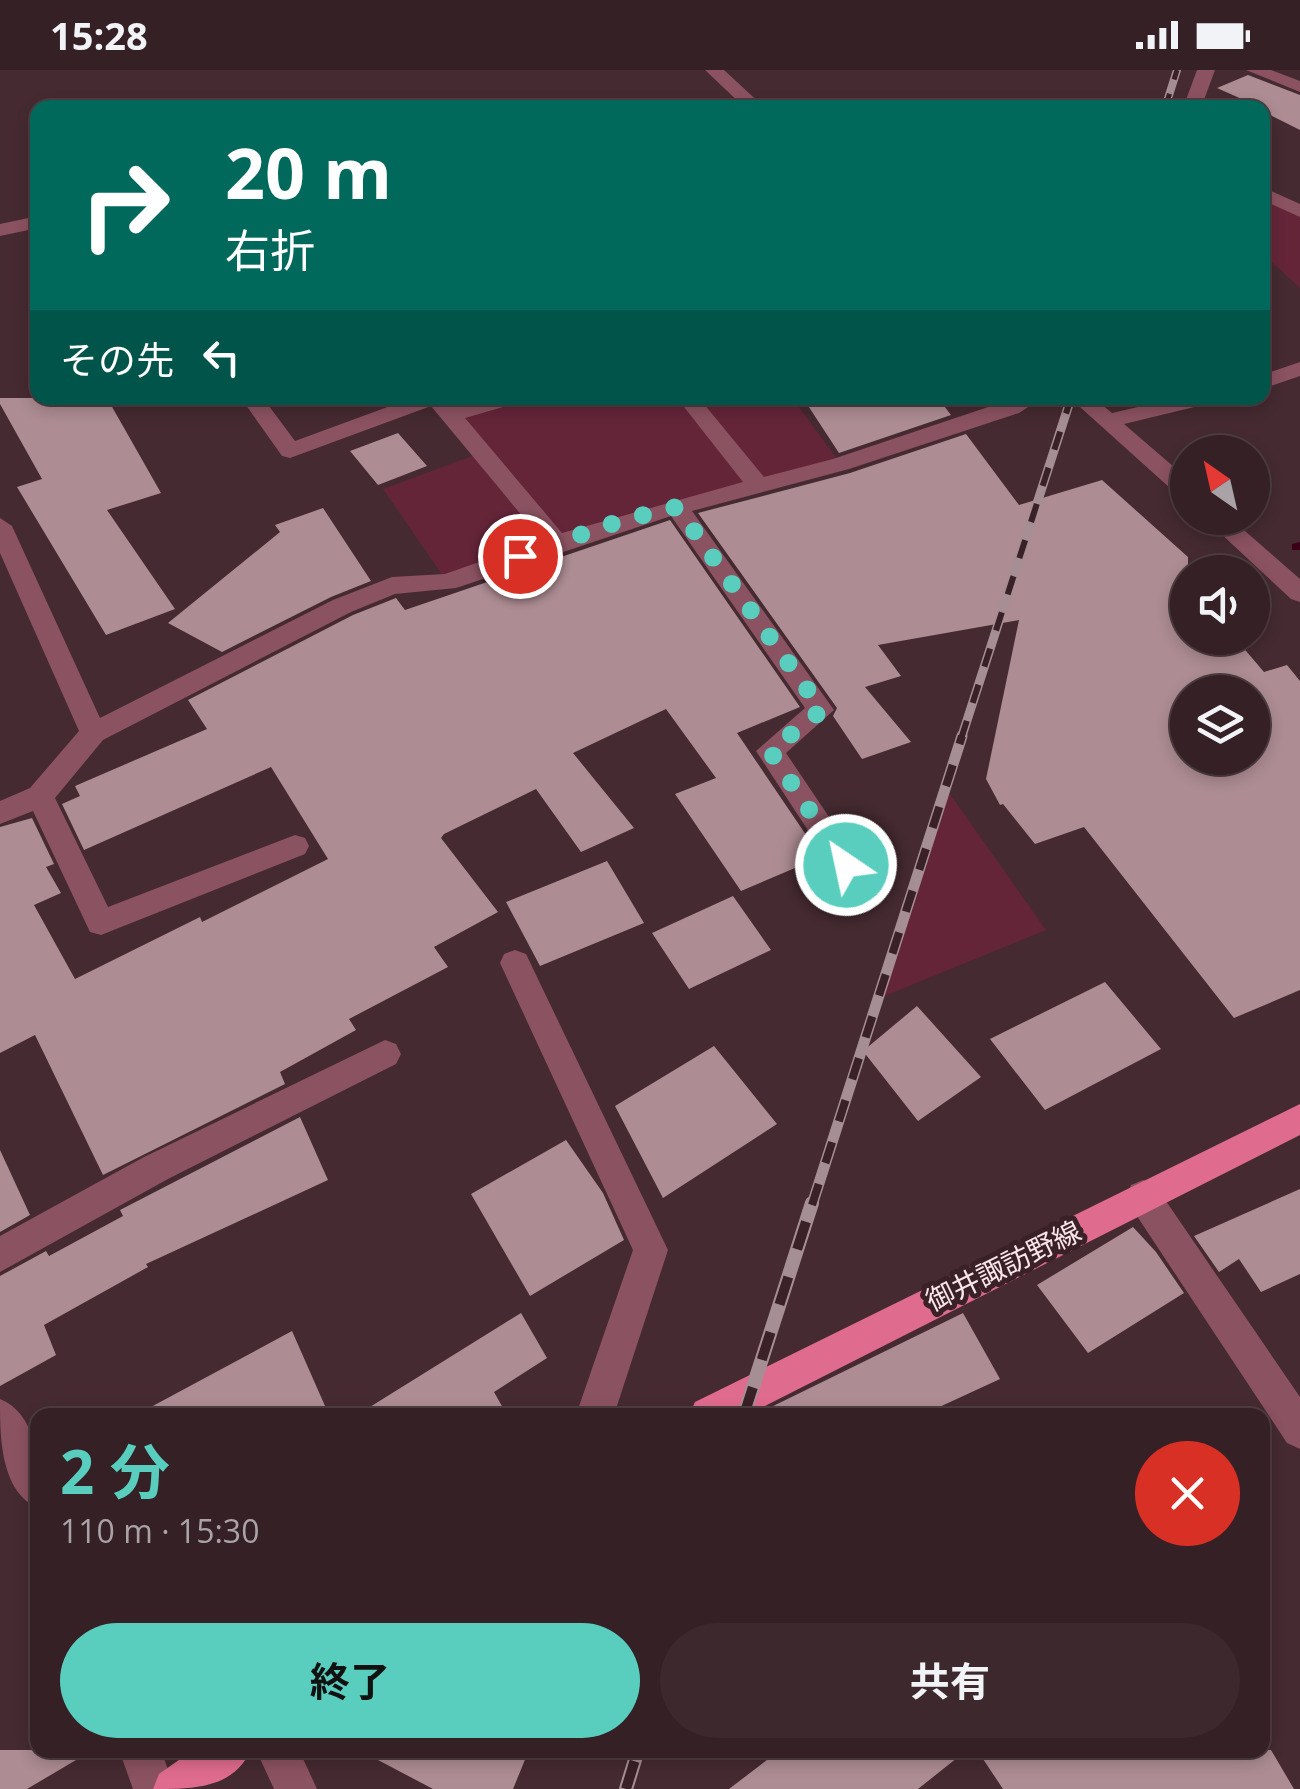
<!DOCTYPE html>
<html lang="ja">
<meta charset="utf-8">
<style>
:root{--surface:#342025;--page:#3c282d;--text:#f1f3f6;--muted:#a9a3a7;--line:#4e3e42;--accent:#59cebe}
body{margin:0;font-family:"Open Sans","Noto Sans JP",sans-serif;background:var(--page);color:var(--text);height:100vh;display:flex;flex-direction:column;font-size:38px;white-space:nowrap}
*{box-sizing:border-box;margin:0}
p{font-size:32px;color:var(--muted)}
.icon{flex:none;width:55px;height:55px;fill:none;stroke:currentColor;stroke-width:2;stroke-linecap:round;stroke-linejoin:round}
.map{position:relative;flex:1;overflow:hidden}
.details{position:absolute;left:30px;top:1338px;width:1240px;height:350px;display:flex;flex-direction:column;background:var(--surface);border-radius:20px;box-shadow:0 5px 15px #0003,0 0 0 2px var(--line)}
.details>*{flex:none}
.top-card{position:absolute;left:30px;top:30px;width:1240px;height:305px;border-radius:20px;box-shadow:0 5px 15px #0003,0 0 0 2px var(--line);background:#00695c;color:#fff;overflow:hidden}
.needle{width:65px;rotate:326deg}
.tools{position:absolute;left:1170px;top:365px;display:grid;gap:20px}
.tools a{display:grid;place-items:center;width:100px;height:100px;border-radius:50%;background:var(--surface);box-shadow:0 5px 15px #0003,0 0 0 2px var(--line);font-size:50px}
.pin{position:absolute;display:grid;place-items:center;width:85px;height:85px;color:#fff;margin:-42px;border:5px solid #fff;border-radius:50%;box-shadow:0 2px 10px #0007}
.me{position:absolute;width:110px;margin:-55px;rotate:326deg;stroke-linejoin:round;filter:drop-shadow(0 0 8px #0008)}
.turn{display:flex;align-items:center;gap:35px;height:210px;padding:0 30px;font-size:45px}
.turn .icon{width:130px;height:130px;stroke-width:2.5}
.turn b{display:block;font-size:70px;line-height:85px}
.then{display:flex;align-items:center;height:95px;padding:0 30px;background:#0003;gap:20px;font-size:38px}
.round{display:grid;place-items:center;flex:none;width:105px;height:105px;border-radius:52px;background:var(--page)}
.headline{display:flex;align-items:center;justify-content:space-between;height:170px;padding:0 30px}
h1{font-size:60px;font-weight:700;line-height:75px;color:var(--accent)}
.action{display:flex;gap:20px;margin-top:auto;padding:20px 30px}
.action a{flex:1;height:115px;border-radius:60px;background:var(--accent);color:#111;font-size:40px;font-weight:700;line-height:115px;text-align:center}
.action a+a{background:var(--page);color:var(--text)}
.status{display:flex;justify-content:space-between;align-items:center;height:70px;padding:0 50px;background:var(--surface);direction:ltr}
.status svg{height:28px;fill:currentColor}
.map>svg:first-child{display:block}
.green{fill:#642539}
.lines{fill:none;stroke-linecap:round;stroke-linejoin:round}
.stream{fill:#3b0018;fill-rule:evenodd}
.building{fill:#ad8c93;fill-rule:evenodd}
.minor{fill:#8b5261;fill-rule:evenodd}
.major{fill:#df6b8e;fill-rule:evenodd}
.rail-far3-casing{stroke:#a58f94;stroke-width:8}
.rail-far2-casing{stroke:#a58f94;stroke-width:9}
.rail-far1-casing{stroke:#a58f94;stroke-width:11}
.rail-casing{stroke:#a58f94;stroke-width:14}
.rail-far3{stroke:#3a2027;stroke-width:5;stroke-dasharray:15;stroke-linecap:butt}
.rail-far2{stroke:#3a2027;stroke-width:6;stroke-dasharray:19;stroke-linecap:butt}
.rail-far1{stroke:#3a2027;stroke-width:8;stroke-dasharray:22;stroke-linecap:butt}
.rail{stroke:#3a2027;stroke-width:10;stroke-dasharray:29;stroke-linecap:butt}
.route{stroke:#59cebe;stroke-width:18;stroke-dasharray:0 32.4}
.labels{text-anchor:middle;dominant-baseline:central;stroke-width:10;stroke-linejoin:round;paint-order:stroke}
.street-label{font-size:28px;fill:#f8e6e9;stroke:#3a2027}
</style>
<div class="status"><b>15:28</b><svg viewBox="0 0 49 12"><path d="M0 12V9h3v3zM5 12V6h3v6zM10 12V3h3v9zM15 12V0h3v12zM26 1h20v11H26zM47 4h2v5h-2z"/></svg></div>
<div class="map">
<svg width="1300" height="1719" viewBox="0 0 1300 1719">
<rect width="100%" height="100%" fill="#452a31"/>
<!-- green -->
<path class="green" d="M1263,123L1300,141V218L1263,184Z
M509,328H792L841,394L447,512L383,419L480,383L450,345Z
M945,717L1046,860L877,929Z"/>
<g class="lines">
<!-- stream -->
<path class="stream" d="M1300,472V480H1292V474Z"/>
</g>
<!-- building -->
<path class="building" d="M1248,5L1300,25V60L1262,41V38L1217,18Z
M0,328H107L161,423L107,440L175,539L106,565L17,417L42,409L0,334Z
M803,328H938L951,345L839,383Z
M398,363L427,396L378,415L350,381Z
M966,364L1019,435L1102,410L1188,487V568H1235L1264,602L1287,595L1300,611V920L1234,948L1084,757L1035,774L1003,734L1000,735L986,709L1019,550L878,575L901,606L865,617L911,672L862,689L833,646L837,638L698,443L850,403ZM1188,622H1252V688H1188Z
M323,438L371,511L331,527L222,582L168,553L280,462L275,455Z
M670,450L800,637L737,663L821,787L741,821L675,724L716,708L666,639L573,683L634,758L581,782L536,719L444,764L441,768L498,842L434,877L448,897L349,949L356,960L280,1002L285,1014L103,1105L35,965L0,983V757L32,748L54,794L46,797L61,823L34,835L75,909L200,847L202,852L328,789L271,697L84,780L62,734L80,726L75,716L207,659L188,630L353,545L396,528L405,540Z
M607,791L644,853L540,896L506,832Z
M733,826L771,880L689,919L652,863Z
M1105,912L1161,979L1045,1040L990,969Z
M917,936L981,1007L918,1051L863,981Z
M714,976L777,1054L663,1128L615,1036Z
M300,1047L328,1110L146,1194L148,1197L44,1255L56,1285L0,1316V1206L46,1181L49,1186L123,1146L120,1140Z
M566,1070L603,1123L624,1170L530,1226L471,1124Z
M0,1080L30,1145L0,1162Z
M1300,1119V1204L1261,1222L1239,1189L1219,1202L1194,1166Z
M1133,1157L1156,1182L1184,1223L1088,1283L1037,1215Z
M521,1243L547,1288L494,1322L507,1345H357Z
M963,1243L1000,1309L922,1345H755Z
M292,1261L329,1345H136Z
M0,1680H93L27,1719H0Z
M359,1680H529L513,1719H433Z
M780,1680H967L918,1719H729Z
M977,1680H1271L1294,1719H1003Z"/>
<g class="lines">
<!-- minor -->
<path class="minor" d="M705,0H724L765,38H745Z
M1197,0H1215L1201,38H1183Z
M1246,0H1271L1300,11V22Z
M1262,117L1300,134V147L1262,130Z
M38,146V158L0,166V154Z
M1300,292V306L1262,319V305Z
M241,328H263L295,371L412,328H448L456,336L486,328H520L517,333L465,348L562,463L743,412L677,328H699L764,407L833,389L1015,328H1042L1019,343L849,399L692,441L834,640L786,683L856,787L861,795L856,803L846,807L836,803L756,681L805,638L671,446L456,518L395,524L351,542L103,670L55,728L108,837L295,765L305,768L309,776L305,784L101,865L90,862L33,741L0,754V731L30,718L79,661L0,483V448L12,456L100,648L333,530L392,507L445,504L542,470L431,336L290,388L282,386Z
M1070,328H1094L1112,343L1177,328H1214L1211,333L1124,354L1188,409V429L1180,427Z
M1204,448H1230L1300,509V532L1291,529Z
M515,880L526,884L668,1180L614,1345H576L633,1180L500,893L504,884Z
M385,970L396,974L401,984L396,994L168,1109L0,1202V1166L144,1087Z
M1143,1110L1155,1115L1300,1327V1379L1287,1373L1131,1137L1126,1126L1131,1115Z
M0,1329C41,1346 38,1401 38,1438C0,1421 0,1366 0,1329Z
M119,1680H161L175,1719H133Z
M256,1680H299L317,1719H274Z"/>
<!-- major -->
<path class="major" d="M1300,1034V1065L747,1345H689L695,1332Z
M193,1680H251C233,1719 193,1719 153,1719L159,1704Z"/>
<!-- rail-far3 casing -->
<g class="rail-far3-casing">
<path id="rail-far3" d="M1165,38L1177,0"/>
</g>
<!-- rail-far2 casing -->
<g class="rail-far2-casing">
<path id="rail-far2" d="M961,669L1071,328"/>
</g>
<!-- rail-far1 casing -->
<g class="rail-far1-casing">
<path id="rail-far1" d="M812,1135L962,666"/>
</g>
<!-- rail casing -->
<g class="rail-casing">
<path id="rail" d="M744,1345L812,1133
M626,1719L638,1680"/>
</g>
<!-- rail-far3 -->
<use href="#rail-far3" class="rail-far3"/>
<!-- rail-far2 -->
<use href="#rail-far2" class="rail-far2"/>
<!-- rail-far1 -->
<use href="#rail-far1" class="rail-far1"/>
<!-- rail -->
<use href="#rail" class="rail"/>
</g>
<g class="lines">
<!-- route -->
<path class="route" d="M520,486L623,450L677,437L822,640L770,681L846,795"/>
</g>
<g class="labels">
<!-- street labels -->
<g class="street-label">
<text transform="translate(1003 1195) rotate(-26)">御井諏訪野線</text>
</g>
</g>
</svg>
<div class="tools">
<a><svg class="needle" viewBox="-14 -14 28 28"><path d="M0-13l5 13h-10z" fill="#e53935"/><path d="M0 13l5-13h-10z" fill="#a9a3a7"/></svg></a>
<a><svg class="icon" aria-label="sound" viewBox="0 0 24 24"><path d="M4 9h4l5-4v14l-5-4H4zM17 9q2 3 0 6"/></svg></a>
<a><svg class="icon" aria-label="layers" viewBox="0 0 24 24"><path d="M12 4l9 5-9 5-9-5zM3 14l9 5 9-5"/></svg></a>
</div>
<div class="pin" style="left:520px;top:486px;background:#d93025"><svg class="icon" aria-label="arrive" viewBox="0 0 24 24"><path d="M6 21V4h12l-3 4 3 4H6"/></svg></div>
<svg class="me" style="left:846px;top:795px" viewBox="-20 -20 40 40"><circle r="17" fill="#59cebe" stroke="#fff" stroke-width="3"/><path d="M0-11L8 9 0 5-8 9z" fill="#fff"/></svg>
<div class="top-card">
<div class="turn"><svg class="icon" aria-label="right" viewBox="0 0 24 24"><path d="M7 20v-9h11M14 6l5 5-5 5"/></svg><div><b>20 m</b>右折</div></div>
<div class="then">その先<svg class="icon" aria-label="left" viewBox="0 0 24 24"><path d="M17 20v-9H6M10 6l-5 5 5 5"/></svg></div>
</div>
<section class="details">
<div class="headline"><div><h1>2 分</h1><p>110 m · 15:30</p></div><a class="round" style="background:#d93025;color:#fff"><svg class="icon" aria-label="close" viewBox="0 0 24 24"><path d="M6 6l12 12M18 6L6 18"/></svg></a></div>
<div class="action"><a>終了</a><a>共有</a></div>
</section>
</div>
